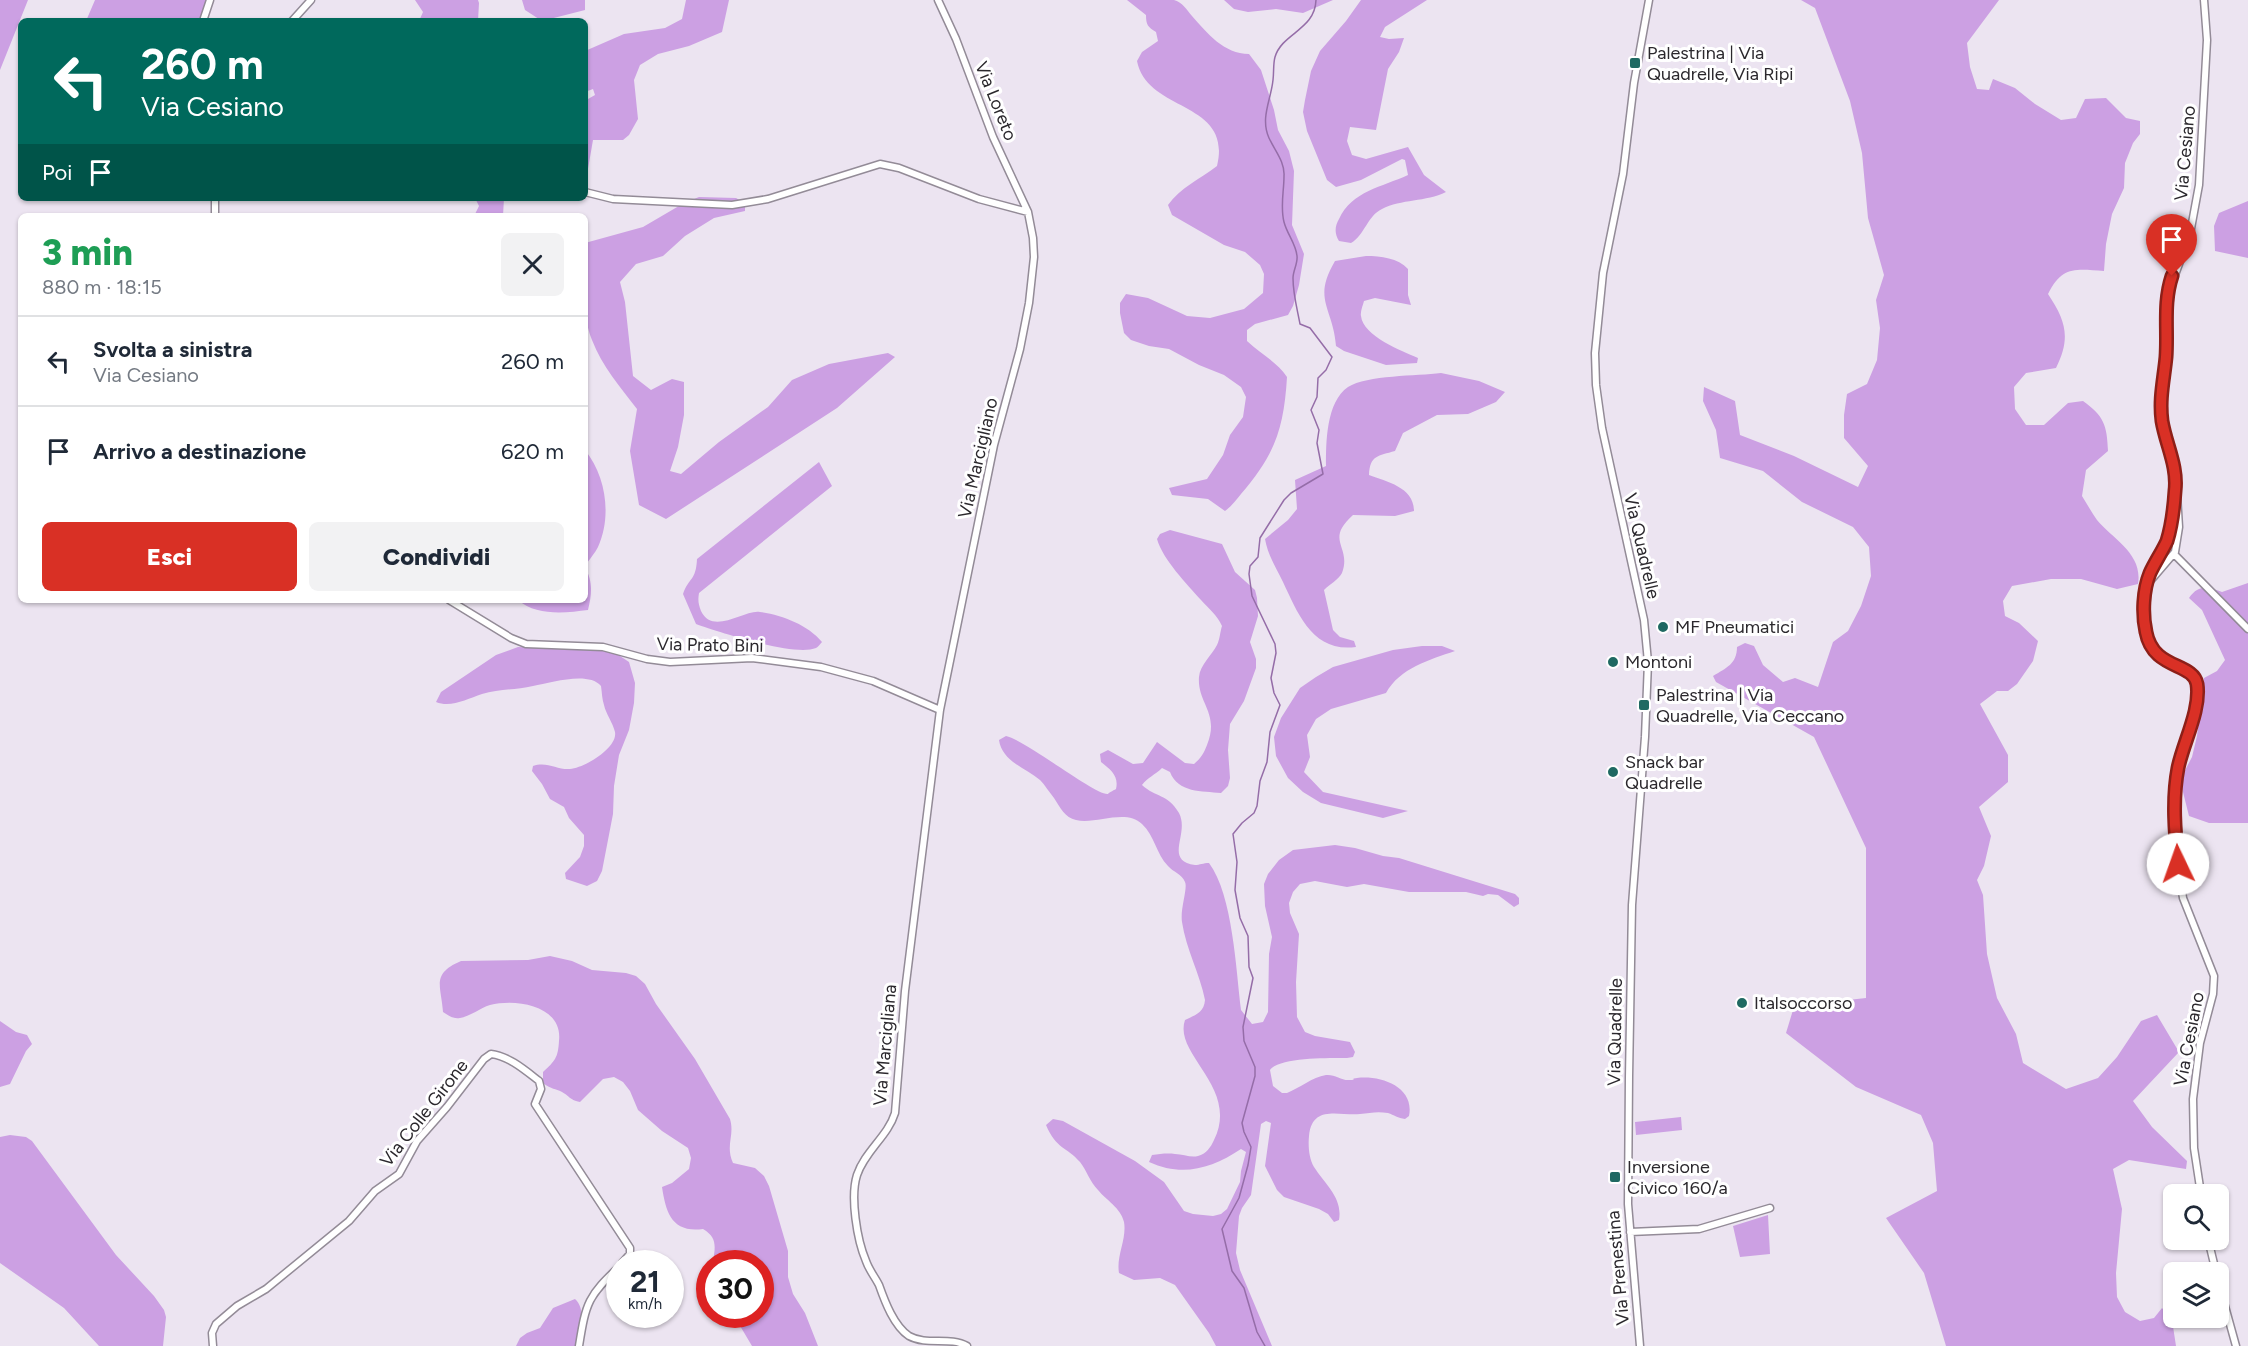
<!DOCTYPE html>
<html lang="it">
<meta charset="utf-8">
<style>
:root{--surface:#fff;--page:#f2f2f3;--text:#1f2937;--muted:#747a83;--line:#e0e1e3;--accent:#d93025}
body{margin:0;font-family:Figtree,sans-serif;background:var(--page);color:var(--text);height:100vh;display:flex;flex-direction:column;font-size:22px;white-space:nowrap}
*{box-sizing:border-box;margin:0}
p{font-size:20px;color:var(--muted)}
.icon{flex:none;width:33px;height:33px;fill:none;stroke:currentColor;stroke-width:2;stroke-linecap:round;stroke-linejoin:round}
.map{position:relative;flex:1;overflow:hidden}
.side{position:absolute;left:18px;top:213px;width:570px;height:390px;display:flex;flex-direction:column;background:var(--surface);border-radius:9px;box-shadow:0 2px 4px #0004}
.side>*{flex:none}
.hud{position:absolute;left:18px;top:18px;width:570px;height:183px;border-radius:9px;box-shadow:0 2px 4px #0004;background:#00695c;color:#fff;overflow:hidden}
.buttons{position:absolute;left:2163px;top:1184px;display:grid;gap:12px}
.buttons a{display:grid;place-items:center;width:66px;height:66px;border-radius:9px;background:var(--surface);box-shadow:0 2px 4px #0004;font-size:30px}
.speed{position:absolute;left:606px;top:1250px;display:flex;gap:12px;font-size:30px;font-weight:700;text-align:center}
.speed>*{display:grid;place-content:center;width:78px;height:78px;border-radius:50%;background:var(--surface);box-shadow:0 2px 4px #0004;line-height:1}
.speed small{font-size:15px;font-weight:400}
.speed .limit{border:9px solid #d22;background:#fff;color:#111}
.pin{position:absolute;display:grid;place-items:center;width:51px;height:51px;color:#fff;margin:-62px -26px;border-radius:50% 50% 50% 0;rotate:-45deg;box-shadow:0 0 6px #0007}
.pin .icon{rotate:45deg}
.me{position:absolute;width:66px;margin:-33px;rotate:357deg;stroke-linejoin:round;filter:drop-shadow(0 0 4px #0008)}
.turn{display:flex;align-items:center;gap:21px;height:126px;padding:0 24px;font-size:27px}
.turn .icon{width:78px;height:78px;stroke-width:2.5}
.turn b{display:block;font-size:42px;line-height:51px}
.then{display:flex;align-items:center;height:57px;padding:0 24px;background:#0003;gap:12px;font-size:22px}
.round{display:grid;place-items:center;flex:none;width:63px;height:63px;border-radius:9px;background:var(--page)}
.overview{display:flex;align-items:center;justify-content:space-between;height:102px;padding:0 24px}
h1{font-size:36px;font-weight:800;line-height:45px;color:#1e9e55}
.action{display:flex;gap:12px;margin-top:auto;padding:12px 24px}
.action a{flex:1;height:69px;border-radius:9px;background:var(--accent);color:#fff;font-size:24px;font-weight:800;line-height:69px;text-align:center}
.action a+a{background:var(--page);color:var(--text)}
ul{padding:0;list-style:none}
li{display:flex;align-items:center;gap:18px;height:90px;padding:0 24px;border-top:2px solid var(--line)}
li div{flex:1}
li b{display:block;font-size:22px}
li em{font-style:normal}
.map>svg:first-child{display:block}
.green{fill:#cca0e3}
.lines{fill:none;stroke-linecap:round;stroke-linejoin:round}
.stream{stroke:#956da8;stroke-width:1.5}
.minor-casing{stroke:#938b97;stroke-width:9}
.minor{stroke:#fff;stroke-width:6}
.route-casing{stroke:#8d1f18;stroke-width:15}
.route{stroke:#d93025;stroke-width:10}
.poi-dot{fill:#1f6962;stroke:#fff;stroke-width:2}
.labels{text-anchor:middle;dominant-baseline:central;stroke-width:6;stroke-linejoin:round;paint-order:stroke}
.poi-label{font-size:18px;fill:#2b282d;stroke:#fff;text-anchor:start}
.street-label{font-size:18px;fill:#2b282d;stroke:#fff}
</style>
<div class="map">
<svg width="2248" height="1346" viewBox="0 0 2248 1346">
<rect width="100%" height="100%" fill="#ece4f1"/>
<!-- green -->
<path class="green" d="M0,0H28L0,70Z
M95,0H207L200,21H86Z
M415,0H478L479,3L478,21H419L423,12Z
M522,0H585V10L542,21L525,10Z
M686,0H729L722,32L689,46L658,54L640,65L634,80L638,119L629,135L623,140H593L585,186V93L588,99L595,95L593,89L585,92V51L624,34L665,28L682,19Z
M1127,0C1141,0 1161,0 1174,0C1182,2 1187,10 1192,16C1207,33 1224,54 1249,54L1261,70L1274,110L1278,130L1289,151L1294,171L1292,225L1304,254L1299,285L1293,306L1288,315L1255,324L1247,330V341C1261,354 1277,362 1287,377C1284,428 1275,455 1241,494C1236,500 1232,506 1225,511L1208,499L1172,495L1169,488L1207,479L1223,455L1230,435L1243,417L1246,397L1241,387L1224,375L1199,365L1169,349L1149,346L1131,340L1124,333L1120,313V303L1126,294L1148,298L1187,316L1210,318L1244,309L1263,293L1264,274L1260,265L1245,252L1224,245L1172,215L1168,205C1180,188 1200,179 1217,166C1233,100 1147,113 1137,61L1142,52L1158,41L1156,32C1148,27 1146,25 1146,15Z
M1224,0H1333L1303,13L1276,9L1248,12L1234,9Z
M1361,0H1427L1385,27L1380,37L1389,39L1404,38L1399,52L1388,69L1376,130L1350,127L1347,141L1352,155L1366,159L1408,147L1424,175L1446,192C1426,202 1401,199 1382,209C1367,216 1365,235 1351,243L1339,241C1334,233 1335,226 1339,219C1352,191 1382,187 1408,175L1405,160L1402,159L1361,180L1336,187L1327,180L1307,131L1303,112L1305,100L1311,71L1320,51L1346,21Z
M1801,0H1999L1967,43L1970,67L1977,89L1989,90L1993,79L2015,88L2035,104L2061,120L2076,118L2085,99L2106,98L2126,118L2140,121V134L2133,143L2125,163L2124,188L2112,214L2106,244L2104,271C2075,269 2062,266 2048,294C2066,321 2071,338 2056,368L2026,373L2014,387L2015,409L2026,425H2044L2068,403L2083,401C2104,416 2107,425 2108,451L2086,470L2082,496C2087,504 2092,513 2097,520C2114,540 2143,554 2138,584L2117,589L2081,579H2051L2012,586L2003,601L2005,616L2019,623L2038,641L2033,661L2017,684L2008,691H1997L1980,704L2008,755V782L1979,807L1991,836L1984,866L1977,880L1983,895L1987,954L1997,998L2016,1034L2023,1063L2066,1089L2098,1078L2117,1057L2141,1021L2157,1015L2179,1052L2133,1101L2152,1127L2187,1161L2186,1169L2129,1160L2113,1169L2122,1209L2116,1273L2117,1297L2125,1312L2140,1321L2154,1318L2162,1308L2172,1320L2176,1346H1946L1924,1273L1886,1218L1937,1191L1933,1143L1921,1115L1856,1087L1786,1033L1793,1010L1812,1004L1866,998V848L1814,737L1716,682L1713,676C1726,668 1737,664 1737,647L1745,643L1754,646L1763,665L1783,682L1795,678L1818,687L1833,642L1848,631L1861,606L1871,576L1869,547L1853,527L1802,502L1763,471L1720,458L1716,430L1703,401L1704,387L1735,401L1740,435L1794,456L1858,487L1868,466L1844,438V415L1847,394L1867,384L1877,360L1880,328L1876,300L1884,275L1868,218L1862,153L1850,101L1815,8Z
M699,197L736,198L745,203V211L714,218L685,236L663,256L636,264L620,282L625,302L633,376L651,390L672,379L684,382V415L678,447L670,471L681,474L719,442L768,407L792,380L829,364L888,353L895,357L837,408L666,519L639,505L630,451L637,409C620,387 602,366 592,340C581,315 585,271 585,243L643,227L684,203Z
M475,198H504L503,216H474L479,206Z
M2248,201V258L2215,251L2214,226L2219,213Z
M1366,256C1381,256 1398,258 1408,269V295L1411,305L1375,298L1364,301C1363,305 1360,312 1361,316C1363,336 1402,351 1418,358L1417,363L1386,365L1344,351L1336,346C1333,307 1312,300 1335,261Z
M1441,373L1479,381L1505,392L1496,402L1468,414L1437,415L1403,433L1395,451C1378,456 1370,455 1369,475C1387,482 1414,487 1414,511L1395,516L1353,515C1324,541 1352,546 1342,573C1339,579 1329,585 1324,590L1333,630L1340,637L1354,641L1356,647C1313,653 1298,614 1283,582C1276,567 1268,556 1265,539L1288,520L1297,509L1295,480L1326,466C1326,443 1326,402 1348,387C1367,375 1417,376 1441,373Z
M585,450C606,476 612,516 598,547C595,553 589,560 585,566Z
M819,462L832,486L699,593C698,600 698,603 701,611C713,636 745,609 760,612C782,615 808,625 822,642C820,644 818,647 816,648C794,657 719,632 696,624L683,594C689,577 696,581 697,559Z
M1170,530L1222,544L1235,572L1255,590L1257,598L1258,616L1250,642L1256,659V668L1244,701L1230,724L1228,750L1230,778L1228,786L1221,793C1202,791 1178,793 1170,772L1162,768C1155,775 1148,777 1142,785C1156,798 1167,793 1179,813C1190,834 1163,860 1195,865C1200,865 1203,863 1209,863C1233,895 1236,971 1241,1010L1252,1024L1263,1022L1268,1012L1269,954L1272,937L1265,906L1264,884L1268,874L1279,860L1293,850L1335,845L1355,848L1383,856L1399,858L1515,894L1519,898V904L1514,907L1498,895L1488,894L1483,896L1466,892H1409L1364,884L1347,887L1315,881L1300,884L1293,892L1289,903L1290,913L1299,934L1296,982L1297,1017L1305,1032L1315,1036L1350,1042L1355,1052L1353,1057L1347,1058C1330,1058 1279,1057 1270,1070L1273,1086L1282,1093H1287C1300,1088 1312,1077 1326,1075C1334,1074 1341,1080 1348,1080C1358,1080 1349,1079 1357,1078C1381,1075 1415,1087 1409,1116L1405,1119C1398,1118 1394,1115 1388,1113C1377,1111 1370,1113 1360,1114C1339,1116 1312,1104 1309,1136C1308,1146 1309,1159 1314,1167C1325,1184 1343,1198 1339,1220L1334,1222L1328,1214L1319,1209L1284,1197L1277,1190L1265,1166L1271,1123L1266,1121L1261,1124L1251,1195L1242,1208L1239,1216L1236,1253L1240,1270L1272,1346H1216L1209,1333L1175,1285L1160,1278L1134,1280L1119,1273C1116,1256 1127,1239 1124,1222C1121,1208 1106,1200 1098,1190C1090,1182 1087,1171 1080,1162C1067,1147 1056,1149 1046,1125L1053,1119L1063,1121L1135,1161L1164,1182L1184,1211L1193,1214L1213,1216L1221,1214L1227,1209L1240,1182L1241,1171L1246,1152L1241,1149C1211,1169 1182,1177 1149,1162L1152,1155C1160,1154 1167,1153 1175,1154C1183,1154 1191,1158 1198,1156C1206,1154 1211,1147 1214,1140C1240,1087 1173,1055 1185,1020C1195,1015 1204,1013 1205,1000C1200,974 1186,949 1182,922C1180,909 1188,888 1185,882C1182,874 1173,872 1168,866C1156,854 1155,836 1142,824C1126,808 1095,825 1076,820C1065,818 1060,807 1054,798C1049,792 1045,785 1040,780C1025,768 1002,761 999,740L1006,736C1027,741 1096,796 1108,794C1108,793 1116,789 1116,789C1119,776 1111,770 1101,762L1100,754L1108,750L1133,764L1143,763L1157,742L1185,763L1194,764C1201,758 1204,753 1207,745C1220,713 1197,703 1199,677C1200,665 1212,655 1217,645C1220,639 1220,632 1222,626C1217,615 1209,609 1201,600C1187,584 1163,560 1157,539L1160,534Z
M585,567C593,582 592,593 588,610C565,613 536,616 518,600H585Z
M2248,583V823H2209L2189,816L2180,780L2192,757L2197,736L2204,678L2217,671L2225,660L2202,610L2189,598C2199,584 2208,587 2222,592Z
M1422,646H1442L1455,651C1429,660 1400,668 1386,693L1331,709L1316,719L1307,735L1310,757L1304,772L1323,792L1408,811L1383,818L1321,803L1303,792L1288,778L1276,756L1274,737L1281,718L1300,688L1316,677L1333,667L1393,650Z
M518,647L607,650L617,654L629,662L635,683L634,703L629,730L619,755L614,786L613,814L602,871L597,881L587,886L566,879L565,873L580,857L584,846V835L569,818L564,807L550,799L542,784L532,771L533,766C547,761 557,770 570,769C584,768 618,748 615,732C613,723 606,714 604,705C602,699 602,693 601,686C588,671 551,683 533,686C516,690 498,689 482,694C467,699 451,708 436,702L441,692L496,655Z
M550,956L572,961L592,970L626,973L636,976L645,984L656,1004L695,1059L730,1119C735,1136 725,1145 733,1163L755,1168L764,1176L769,1186L788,1251V1277L793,1294L805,1313L818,1346H752L733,1314H760V1263H713C715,1247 718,1238 703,1229C672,1233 666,1213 662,1187L672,1183L689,1169L691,1158L688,1148L662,1131L638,1110L630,1091L623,1082L614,1077L603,1079L580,1102C568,1099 571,1097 562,1092C555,1088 552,1090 543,1083V1072C555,1061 558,1058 559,1041C563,1006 517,998 490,1005C480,1008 471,1016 460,1018C453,1019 449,1016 443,1012C441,985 431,974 461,961L528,960Z
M0,1021L16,1032L27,1035L32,1044L26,1051L10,1084L0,1087Z
M1681,1117L1682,1130L1636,1135L1635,1122Z
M10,1135L26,1137L32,1141L116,1255L154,1296L164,1310L166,1317L163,1346H99L64,1308L0,1263V1137Z
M1768,1215L1770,1254L1740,1257L1733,1226Z
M575,1299C587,1310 580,1332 577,1346H516L520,1338L527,1333L540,1328L553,1308Z"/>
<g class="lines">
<!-- stream -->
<path class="stream" d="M1265,1346L1257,1332L1244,1288L1232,1271L1222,1229L1239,1198L1248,1165L1251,1147L1244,1132L1242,1123L1255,1076V1067L1244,1041L1243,1027L1253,978L1249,967L1248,936L1240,918L1235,890L1237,862L1233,834L1242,823L1254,813L1257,806L1260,781L1267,762L1270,732L1280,705L1274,693L1271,678L1276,653L1275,644L1252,596L1249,574L1250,566L1258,557L1260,538L1284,500L1291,493L1323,474L1317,443L1319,430L1311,410L1317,397L1318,378L1326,370L1332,357L1310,328L1300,324C1297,308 1293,294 1293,278C1293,271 1298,263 1297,256C1296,244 1287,234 1284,222C1280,206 1284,192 1284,176C1285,162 1275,151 1269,138C1260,118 1271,100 1273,80C1274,73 1273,64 1275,57C1282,33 1315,30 1316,0"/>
<!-- minor casing -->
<g class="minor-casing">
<path id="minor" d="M938,0L956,39L993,137L1028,212L1033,238L1034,257L1029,303L1020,349L994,445L940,710L905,991L895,1113C888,1136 865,1151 857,1175C850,1197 857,1240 866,1261C869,1270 875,1277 879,1285C885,1302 894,1326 909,1336C927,1346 950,1336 967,1346
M203,21L210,0
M292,21L311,0
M585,192L613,199L732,205L768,199L880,164L899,168L979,199L1028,212
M215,198V216
M2174,554L2248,629
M2151,580L2175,552L2179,527L2177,495
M449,600L511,638L526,644L603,647L647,659L670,662L752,658L821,667L873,681L940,710
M2201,1194L2194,1148L2193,1099L2200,1043L2213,994L2214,976L2183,898L2178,864L2175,808L2178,771L2193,716L2197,684L2190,674L2164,660L2154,652L2147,636L2144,618L2148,581L2167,538L2175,491V471L2163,423L2161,391L2166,358L2168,294L2190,234L2199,185L2207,40L2204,0
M1630,1232L1699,1229L1770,1208
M2208,1239L2216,1272
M2218,1281L2236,1346
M213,1346L212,1333L216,1324L237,1306L266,1289L349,1221L375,1191L399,1174L417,1141L447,1107L484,1059L491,1054C509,1056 526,1071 539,1081L541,1089L535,1104L630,1248V1254L622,1263
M579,1346C586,1302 588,1296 620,1266
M1640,1346L1628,1204L1629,1077L1632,905L1645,737L1648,662L1644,620L1602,428L1596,385L1595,353L1603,273L1623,174L1634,83L1649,0"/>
</g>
<!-- minor -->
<use href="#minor" class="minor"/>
</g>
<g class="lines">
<!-- route casing -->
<g class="route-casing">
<path id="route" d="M2172,276C2163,303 2168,329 2166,357C2164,379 2159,398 2162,421C2166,445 2178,466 2175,491C2174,506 2171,528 2167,541C2162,552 2155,562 2150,573C2143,590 2142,614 2146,632C2153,670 2193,662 2197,684C2201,710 2183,743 2178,768C2172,799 2175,833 2178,864"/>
</g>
<!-- route -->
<use href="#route" class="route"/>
</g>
<!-- markers -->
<g class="poi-dot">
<rect x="1629" y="57" width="12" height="12" rx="3"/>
<circle cx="1663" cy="627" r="6"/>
<circle cx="1613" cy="662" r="6"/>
<rect x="1638" y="699" width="12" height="12" rx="3"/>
<circle cx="1613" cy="772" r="6"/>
<circle cx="1742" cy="1003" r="6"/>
<rect x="1609" y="1171" width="12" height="12" rx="3"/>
</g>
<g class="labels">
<!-- poi labels -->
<g class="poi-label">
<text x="1647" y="53">Palestrina | Via<tspan x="1647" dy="21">Quadrelle, Via Ripi</tspan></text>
<text x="1675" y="627">MF Pneumatici</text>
<text x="1625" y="662">Montoni</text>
<text x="1656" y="695">Palestrina | Via<tspan x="1656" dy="21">Quadrelle, Via Ceccano</tspan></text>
<text x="1625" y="762">Snack bar<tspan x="1625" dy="21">Quadrelle</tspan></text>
<text x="1754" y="1003">Italsoccorso</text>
<text x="1627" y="1167">Inversione<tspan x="1627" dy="21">Civico 160/a</tspan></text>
</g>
<!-- street labels -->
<g class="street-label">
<text transform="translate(996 101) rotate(68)">Via Loreto</text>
<text transform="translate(2185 153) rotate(-85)">Via Cesiano</text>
<text transform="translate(978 458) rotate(-77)">Via Marcigliano</text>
<text transform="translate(1642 546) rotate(77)">Via Quadrelle</text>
<text transform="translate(710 645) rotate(1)">Via Prato Bini</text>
<text transform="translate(1615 1032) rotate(-89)">Via Quadrelle</text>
<text transform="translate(2189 1039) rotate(-79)">Via Cesiano</text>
<text transform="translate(885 1045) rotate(-85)">Via Marcigliana</text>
<text transform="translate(424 1113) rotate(-52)">Via Colle Girone</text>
<text transform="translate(1618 1268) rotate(-95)">Via Prenestina</text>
</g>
</g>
</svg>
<div class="buttons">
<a><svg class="icon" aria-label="search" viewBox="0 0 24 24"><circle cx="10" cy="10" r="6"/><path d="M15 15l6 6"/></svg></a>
<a><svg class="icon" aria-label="layers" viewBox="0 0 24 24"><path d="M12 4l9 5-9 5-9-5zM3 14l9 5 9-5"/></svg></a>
</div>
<div class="speed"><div>21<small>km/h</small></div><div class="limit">30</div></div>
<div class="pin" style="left:2172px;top:276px;background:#d93025"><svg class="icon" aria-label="arrive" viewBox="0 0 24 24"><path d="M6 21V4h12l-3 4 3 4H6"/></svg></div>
<svg class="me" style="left:2178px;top:864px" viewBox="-20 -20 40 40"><circle r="19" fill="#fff"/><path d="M0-13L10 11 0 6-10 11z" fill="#d93025"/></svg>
<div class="hud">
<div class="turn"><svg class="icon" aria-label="left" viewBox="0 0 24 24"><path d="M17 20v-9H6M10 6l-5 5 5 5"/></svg><div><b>260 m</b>Via Cesiano</div></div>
<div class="then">Poi<svg class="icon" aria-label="arrive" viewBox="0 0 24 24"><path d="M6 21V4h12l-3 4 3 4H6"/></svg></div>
</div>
<section class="side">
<div class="overview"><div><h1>3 min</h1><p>880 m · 18:15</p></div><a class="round"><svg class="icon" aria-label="close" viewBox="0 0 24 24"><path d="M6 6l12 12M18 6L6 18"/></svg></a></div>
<ul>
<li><svg class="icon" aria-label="left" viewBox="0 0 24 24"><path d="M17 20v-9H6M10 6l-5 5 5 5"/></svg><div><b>Svolta a sinistra</b><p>Via Cesiano</p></div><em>260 m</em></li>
<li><svg class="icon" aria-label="arrive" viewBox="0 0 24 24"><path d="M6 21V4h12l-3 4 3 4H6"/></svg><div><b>Arrivo a destinazione</b></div><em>620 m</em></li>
</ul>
<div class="action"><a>Esci</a><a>Condividi</a></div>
</section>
</div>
